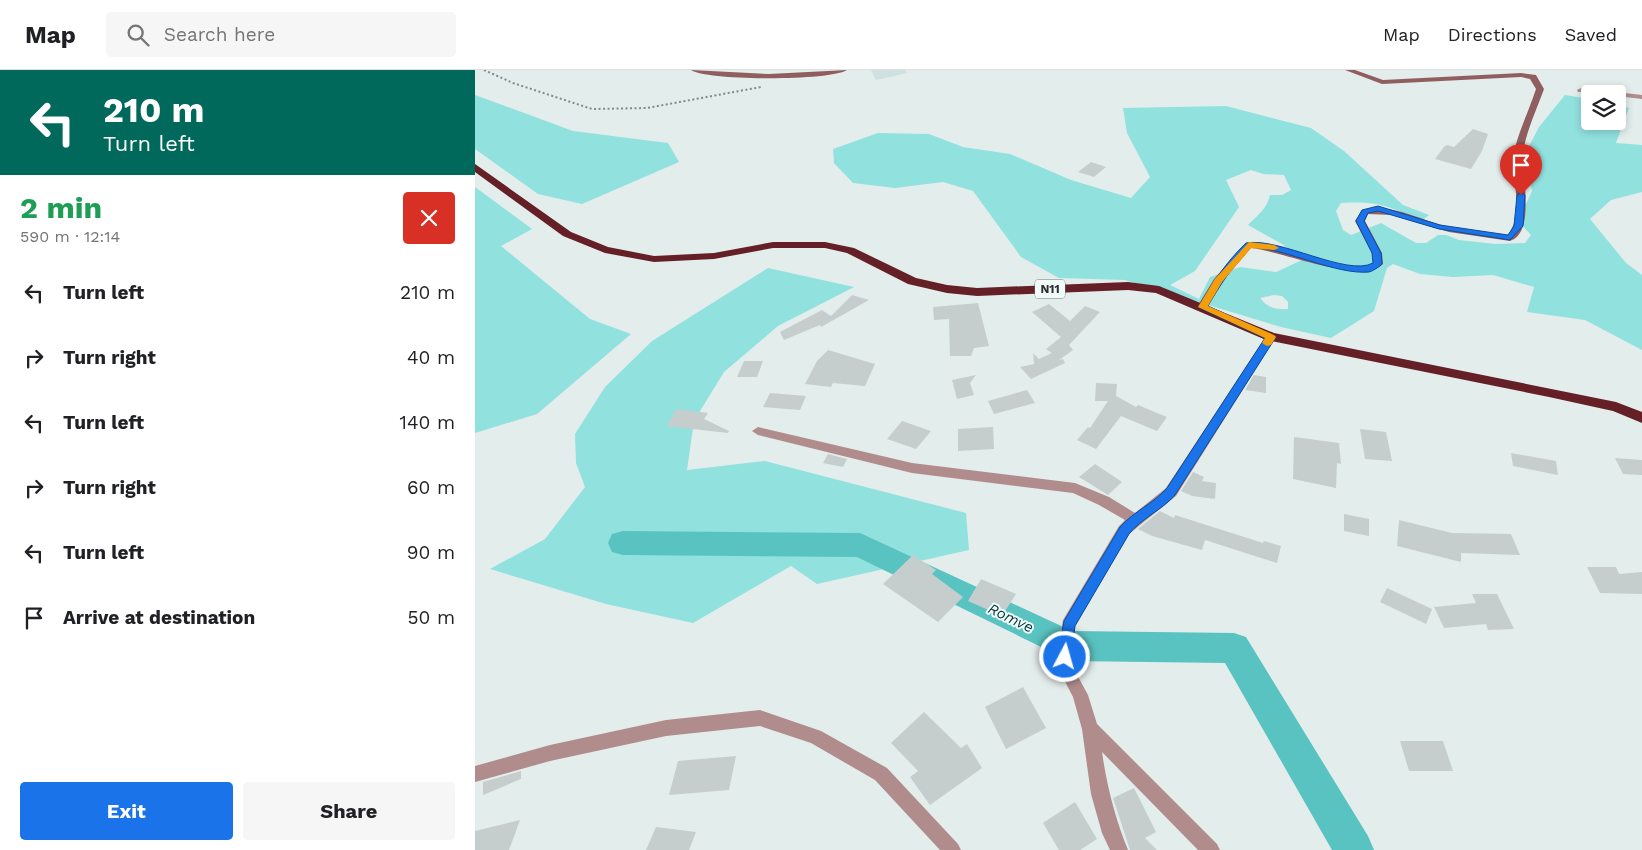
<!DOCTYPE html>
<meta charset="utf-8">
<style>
:root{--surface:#fff;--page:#f6f6f6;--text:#202124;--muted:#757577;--line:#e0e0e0;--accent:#1a73e8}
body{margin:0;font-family:"Work Sans",sans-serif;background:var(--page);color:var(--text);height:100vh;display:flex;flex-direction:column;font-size:19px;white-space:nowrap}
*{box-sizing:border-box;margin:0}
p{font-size:16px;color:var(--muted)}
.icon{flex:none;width:28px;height:28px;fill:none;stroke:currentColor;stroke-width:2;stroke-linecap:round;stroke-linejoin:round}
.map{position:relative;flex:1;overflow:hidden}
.details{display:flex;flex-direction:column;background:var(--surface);width:475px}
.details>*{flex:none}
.banner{background:#00695c;color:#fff;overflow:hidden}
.buttons{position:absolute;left:1106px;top:15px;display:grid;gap:10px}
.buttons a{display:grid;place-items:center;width:45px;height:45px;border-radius:5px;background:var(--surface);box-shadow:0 2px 8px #0003;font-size:25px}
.pin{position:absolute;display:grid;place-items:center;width:42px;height:42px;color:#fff;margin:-51px -21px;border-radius:50% 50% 50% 0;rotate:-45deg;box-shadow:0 0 5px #0007}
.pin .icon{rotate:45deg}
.me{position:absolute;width:55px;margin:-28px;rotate:6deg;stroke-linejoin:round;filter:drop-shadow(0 0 4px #0008)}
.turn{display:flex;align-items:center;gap:18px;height:105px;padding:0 20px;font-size:22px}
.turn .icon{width:65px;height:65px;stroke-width:2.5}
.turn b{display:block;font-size:35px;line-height:42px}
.round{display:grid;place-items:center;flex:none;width:52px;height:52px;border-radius:5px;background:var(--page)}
.head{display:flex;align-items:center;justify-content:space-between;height:85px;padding:0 20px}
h1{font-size:30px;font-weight:700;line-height:38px;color:#1e9e55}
.primary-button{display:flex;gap:10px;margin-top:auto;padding:10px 20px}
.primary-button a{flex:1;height:58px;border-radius:5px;background:var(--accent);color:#fff;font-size:20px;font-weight:700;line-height:58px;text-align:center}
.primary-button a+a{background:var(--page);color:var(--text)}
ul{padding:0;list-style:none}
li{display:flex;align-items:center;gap:15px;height:65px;padding:0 20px}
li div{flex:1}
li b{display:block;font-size:19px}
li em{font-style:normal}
header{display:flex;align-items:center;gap:30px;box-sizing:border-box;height:70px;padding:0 25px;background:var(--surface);border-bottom:1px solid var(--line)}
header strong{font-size:24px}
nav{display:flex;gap:28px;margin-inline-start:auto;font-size:18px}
.search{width:350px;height:45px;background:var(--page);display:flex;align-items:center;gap:12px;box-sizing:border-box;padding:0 18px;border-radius:5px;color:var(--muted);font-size:19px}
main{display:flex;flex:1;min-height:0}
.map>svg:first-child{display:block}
.built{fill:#cee0df}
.green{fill:#91e1df;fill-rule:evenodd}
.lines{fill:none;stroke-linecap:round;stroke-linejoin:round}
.river{fill:#59c3c1;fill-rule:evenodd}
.building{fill:#c5cecd}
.path{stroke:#828988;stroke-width:2;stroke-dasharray:2 2.5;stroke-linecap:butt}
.street{fill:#b08c8c;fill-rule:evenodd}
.secondary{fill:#915e5f;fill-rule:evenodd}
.highway{fill:#642026;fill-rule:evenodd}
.route{fill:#1a73e8;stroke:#114b97}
.slow{fill:#f59e0b}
.labels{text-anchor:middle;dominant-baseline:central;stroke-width:4;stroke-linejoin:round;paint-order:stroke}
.shield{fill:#f0faf9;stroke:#676d6c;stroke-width:1}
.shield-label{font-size:12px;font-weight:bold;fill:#2c3030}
.water-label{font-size:15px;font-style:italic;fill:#023737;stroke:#f0faf9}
</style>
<header>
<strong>Map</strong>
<div class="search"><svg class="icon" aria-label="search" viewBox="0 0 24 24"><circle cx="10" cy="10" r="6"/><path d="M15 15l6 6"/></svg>Search here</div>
<nav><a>Map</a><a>Directions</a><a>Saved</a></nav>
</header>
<main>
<section class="details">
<div class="banner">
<div class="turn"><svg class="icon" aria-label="left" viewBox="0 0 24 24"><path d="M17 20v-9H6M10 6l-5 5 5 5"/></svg><div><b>210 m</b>Turn left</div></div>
</div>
<div class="head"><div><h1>2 min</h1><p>590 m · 12:14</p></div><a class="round" style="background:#d93025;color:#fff"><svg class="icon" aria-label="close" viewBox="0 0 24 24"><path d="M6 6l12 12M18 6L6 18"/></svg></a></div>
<ul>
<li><svg class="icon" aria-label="left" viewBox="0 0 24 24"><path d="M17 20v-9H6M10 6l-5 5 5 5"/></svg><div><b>Turn left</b></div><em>210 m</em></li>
<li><svg class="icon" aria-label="right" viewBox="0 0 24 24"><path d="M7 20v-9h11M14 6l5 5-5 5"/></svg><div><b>Turn right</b></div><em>40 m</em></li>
<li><svg class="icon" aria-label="left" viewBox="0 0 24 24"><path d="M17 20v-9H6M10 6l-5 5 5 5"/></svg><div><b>Turn left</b></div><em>140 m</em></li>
<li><svg class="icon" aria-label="right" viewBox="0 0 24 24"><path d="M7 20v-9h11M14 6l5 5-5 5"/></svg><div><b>Turn right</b></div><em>60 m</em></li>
<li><svg class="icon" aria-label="left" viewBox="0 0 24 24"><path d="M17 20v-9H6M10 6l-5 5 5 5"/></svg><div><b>Turn left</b></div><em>90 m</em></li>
<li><svg class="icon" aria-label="arrive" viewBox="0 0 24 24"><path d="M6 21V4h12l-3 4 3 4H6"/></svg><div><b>Arrive at destination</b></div><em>50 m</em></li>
</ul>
<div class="primary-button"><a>Exit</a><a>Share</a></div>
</section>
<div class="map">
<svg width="1167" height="780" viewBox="0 0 1167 780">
<rect width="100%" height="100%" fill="#e3edec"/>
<!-- built -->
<path class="built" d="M396,0H430L432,3L401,10Z"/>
<!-- green -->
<path class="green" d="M0,25L98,61L193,73L204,92L107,134L63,124L0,79Z
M1090,25L1115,29V51H1142L1143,35L1154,38L1141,73L1167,75V122L1136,130L1115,149L1151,193L1167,205V280L1110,250L1052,242L1059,217L1018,205L978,207L945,204L918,194L912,198L899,241L856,268L806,257L650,210L584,208L546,187L498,121L468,112L420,118L378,113L359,93L358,79L403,63L454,64L488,77L535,84L596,110L656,128L675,107L652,63L648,38L751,36L836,58L869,81L928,135L954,145L945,152C914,135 901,131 866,133L861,141L868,160L876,165L906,153L941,173H951L963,165H971L984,170L1020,174L1050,173L1056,165L1043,151L1057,121L1050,84L1064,57ZM776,100L788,104L809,105L816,120L807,125H795C793,137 782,146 773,155L807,174L827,190L801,202L765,197L735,207L724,229L695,215L720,201L764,137L751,110ZM799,225L807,226L813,232V239C801,240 793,238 785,228Z
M0,117L57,159L26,176L115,249L156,264L62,344L0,363Z
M293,198L379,217L303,256L249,302L219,351L212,400L290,391L491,443L494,480L342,514L316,496L218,553L131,534L15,499L70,469L110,417L101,393L100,364L130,317L177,271Z"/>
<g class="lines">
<!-- river -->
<path class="river" d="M148,461L385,463L597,561L759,563L771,567L893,766L899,780H857L750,593L595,591L382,487L148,485L137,482L133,473L137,464Z"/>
</g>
<!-- building -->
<path class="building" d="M998,59L1013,64L1007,81L996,99L960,89L969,77L972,75L979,77Z
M616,92L631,97L619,107L603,102Z
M377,225L394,230L346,257L345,255L309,270L305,262L347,240L356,246Z
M503,233L514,276L499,278L496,286H475L474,249L459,250L458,237Z
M574,234L595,251L610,236L625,242L594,275L598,280L584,290L588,289L590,293L556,309L545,297L559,294L558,283L564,289L577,283L571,279L586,267L557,242Z
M353,280L400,294L390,316L358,313L356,317L330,314L342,291Z
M269,291H288L282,307H262Z
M501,305L495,313L499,325L482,329L477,310Z
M779,305L791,307V323L770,320Z
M621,313L642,314L641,326L661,337L663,335L692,347L682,361L646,346L621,379L602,370L613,357L615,358L633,331H620Z
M552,320L560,333L519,344L513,331Z
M295,323L331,326L325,340L288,337Z
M202,339L233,343L229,349L254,361L253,363L191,356Z
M427,351L456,361L441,379L412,369Z
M518,357L519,379L483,381V359Z
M885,359L911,362L917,391L890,389Z
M819,367L864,373L866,394L862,393L861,418L818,409Z
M1036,383L1081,391L1083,405L1038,396Z
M353,384L372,389L368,397L348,393Z
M1140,388L1167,390V405L1148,404Z
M620,394L647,412L633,425L604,407Z
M718,402L729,407L727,411L741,413L740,429L717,426L706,421Z
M685,441L699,448L700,445L788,473L789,471L806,476L802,493L730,470L727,480L677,466L663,459Z
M869,444L894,449V466L869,461Z
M924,450L977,463L1036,464L1045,485L986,483V492L922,476Z
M438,485L461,500L457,504L488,527L463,552L408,514Z
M1112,497H1141L1144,504L1167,502V524L1125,523Z
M506,509L541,524L527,546L493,531Z
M912,518L957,539L951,554L905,532Z
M997,524H1022L1039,559L1013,560L1011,554L969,558L959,537L1001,533Z
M548,617L571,658L531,679L510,637Z
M449,642L486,678L492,674L507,698L455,735L435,707L443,701L416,673Z
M925,671H968L978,701H934Z
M261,686L254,720L194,725L203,691Z
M46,701V709L8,725V712Z
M659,718L681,762L670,768L682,780H655L638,728Z
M600,732L622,769L605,780H584L568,753Z
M45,750L34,780H0V761Z
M181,757L221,762L214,780H171Z"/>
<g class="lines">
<!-- path -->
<path class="path" d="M9,0L38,13L117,39L172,38L286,17"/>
<!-- street -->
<path class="street" d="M1106,18L1167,25V29L1142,26V24L1103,22L1102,20Z
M796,264L801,267L701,426L654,464L600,556L598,587L600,601L613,625L622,654L742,774L745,780H723L627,682C632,717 640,748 653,780H635L627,763L616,724L607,659L598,627L585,602L582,587L588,550L644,456L650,450L624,435L598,423L437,403L283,365L277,361L283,357L437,393L600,413L634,427L660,443L691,418L792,265Z
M285,640L346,661L412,698L483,774L486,780H465L400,710L336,673L285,656L191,666L75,691L0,712V696L75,675L191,650Z"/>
<!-- secondary -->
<path class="secondary" d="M216,0L294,4L372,0C356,11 232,11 216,0Z
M870,0H880L908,10L1046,3L1061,5L1069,19C1062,38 1053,58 1049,77C1044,98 1063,162 1035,171L974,162L917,145L893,144L890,151L907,183L908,194C887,215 806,181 776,178L747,212L731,239H723L722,237L739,209L771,173C804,166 872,209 898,193L897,183L880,151L887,140C917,133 942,149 970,156C991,160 1012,162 1033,165C1051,140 1034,105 1040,78C1045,58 1055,38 1061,19L1055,9L1046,7L907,14Z"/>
<!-- highway -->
<path class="highway" d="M0,94L96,162L133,177L179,186L239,183L298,172H350L379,178L441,208L472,215L502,218L653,212L684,216L799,263L1141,332L1167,342V353L1138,341L1074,327L791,270L681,223L653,220L502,226L472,223L433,214L372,183L350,178H298L239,189L179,192L130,183L88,166L0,102Z"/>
</g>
<!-- route -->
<path class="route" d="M1046,122L1050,125L1048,156L1035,170L964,159L903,141L893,143L889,151L906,183L907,194C904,197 898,201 894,202C861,205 812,179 776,177C758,195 745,215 733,236L801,267L700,425C687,440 667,448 654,464L600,556L595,592L590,593L585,592L583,587L589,551L645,457C659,441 678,434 692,418L790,268L723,237C737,214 751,192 771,173C805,167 872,207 898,193L897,183L881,151L887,140L903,136L965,155L1033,165L1039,156L1042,125Z"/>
<!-- slow -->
<path class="slow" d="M774,172L799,175L804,178L799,180L776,178L747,212L733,236L799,265L801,267L796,275L792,276L787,273L790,268L723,237L740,209Z"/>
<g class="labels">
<!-- shield labels -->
<rect class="shield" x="560" y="209.5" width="30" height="19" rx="4"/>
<g class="shield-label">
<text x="575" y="219">N11</text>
</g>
<!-- water labels -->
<g class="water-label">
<text transform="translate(536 548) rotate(26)">Romve</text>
</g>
</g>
</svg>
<div class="buttons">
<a><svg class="icon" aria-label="layers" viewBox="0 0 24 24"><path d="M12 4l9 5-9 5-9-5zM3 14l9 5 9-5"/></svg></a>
</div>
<div class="pin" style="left:1046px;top:125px;background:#d93025"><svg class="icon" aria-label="arrive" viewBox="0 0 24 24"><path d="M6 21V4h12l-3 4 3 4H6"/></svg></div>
<svg class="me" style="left:590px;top:587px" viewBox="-20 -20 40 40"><circle r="17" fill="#1a73e8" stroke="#fff" stroke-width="3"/><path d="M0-11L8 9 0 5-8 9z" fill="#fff"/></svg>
</div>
</main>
